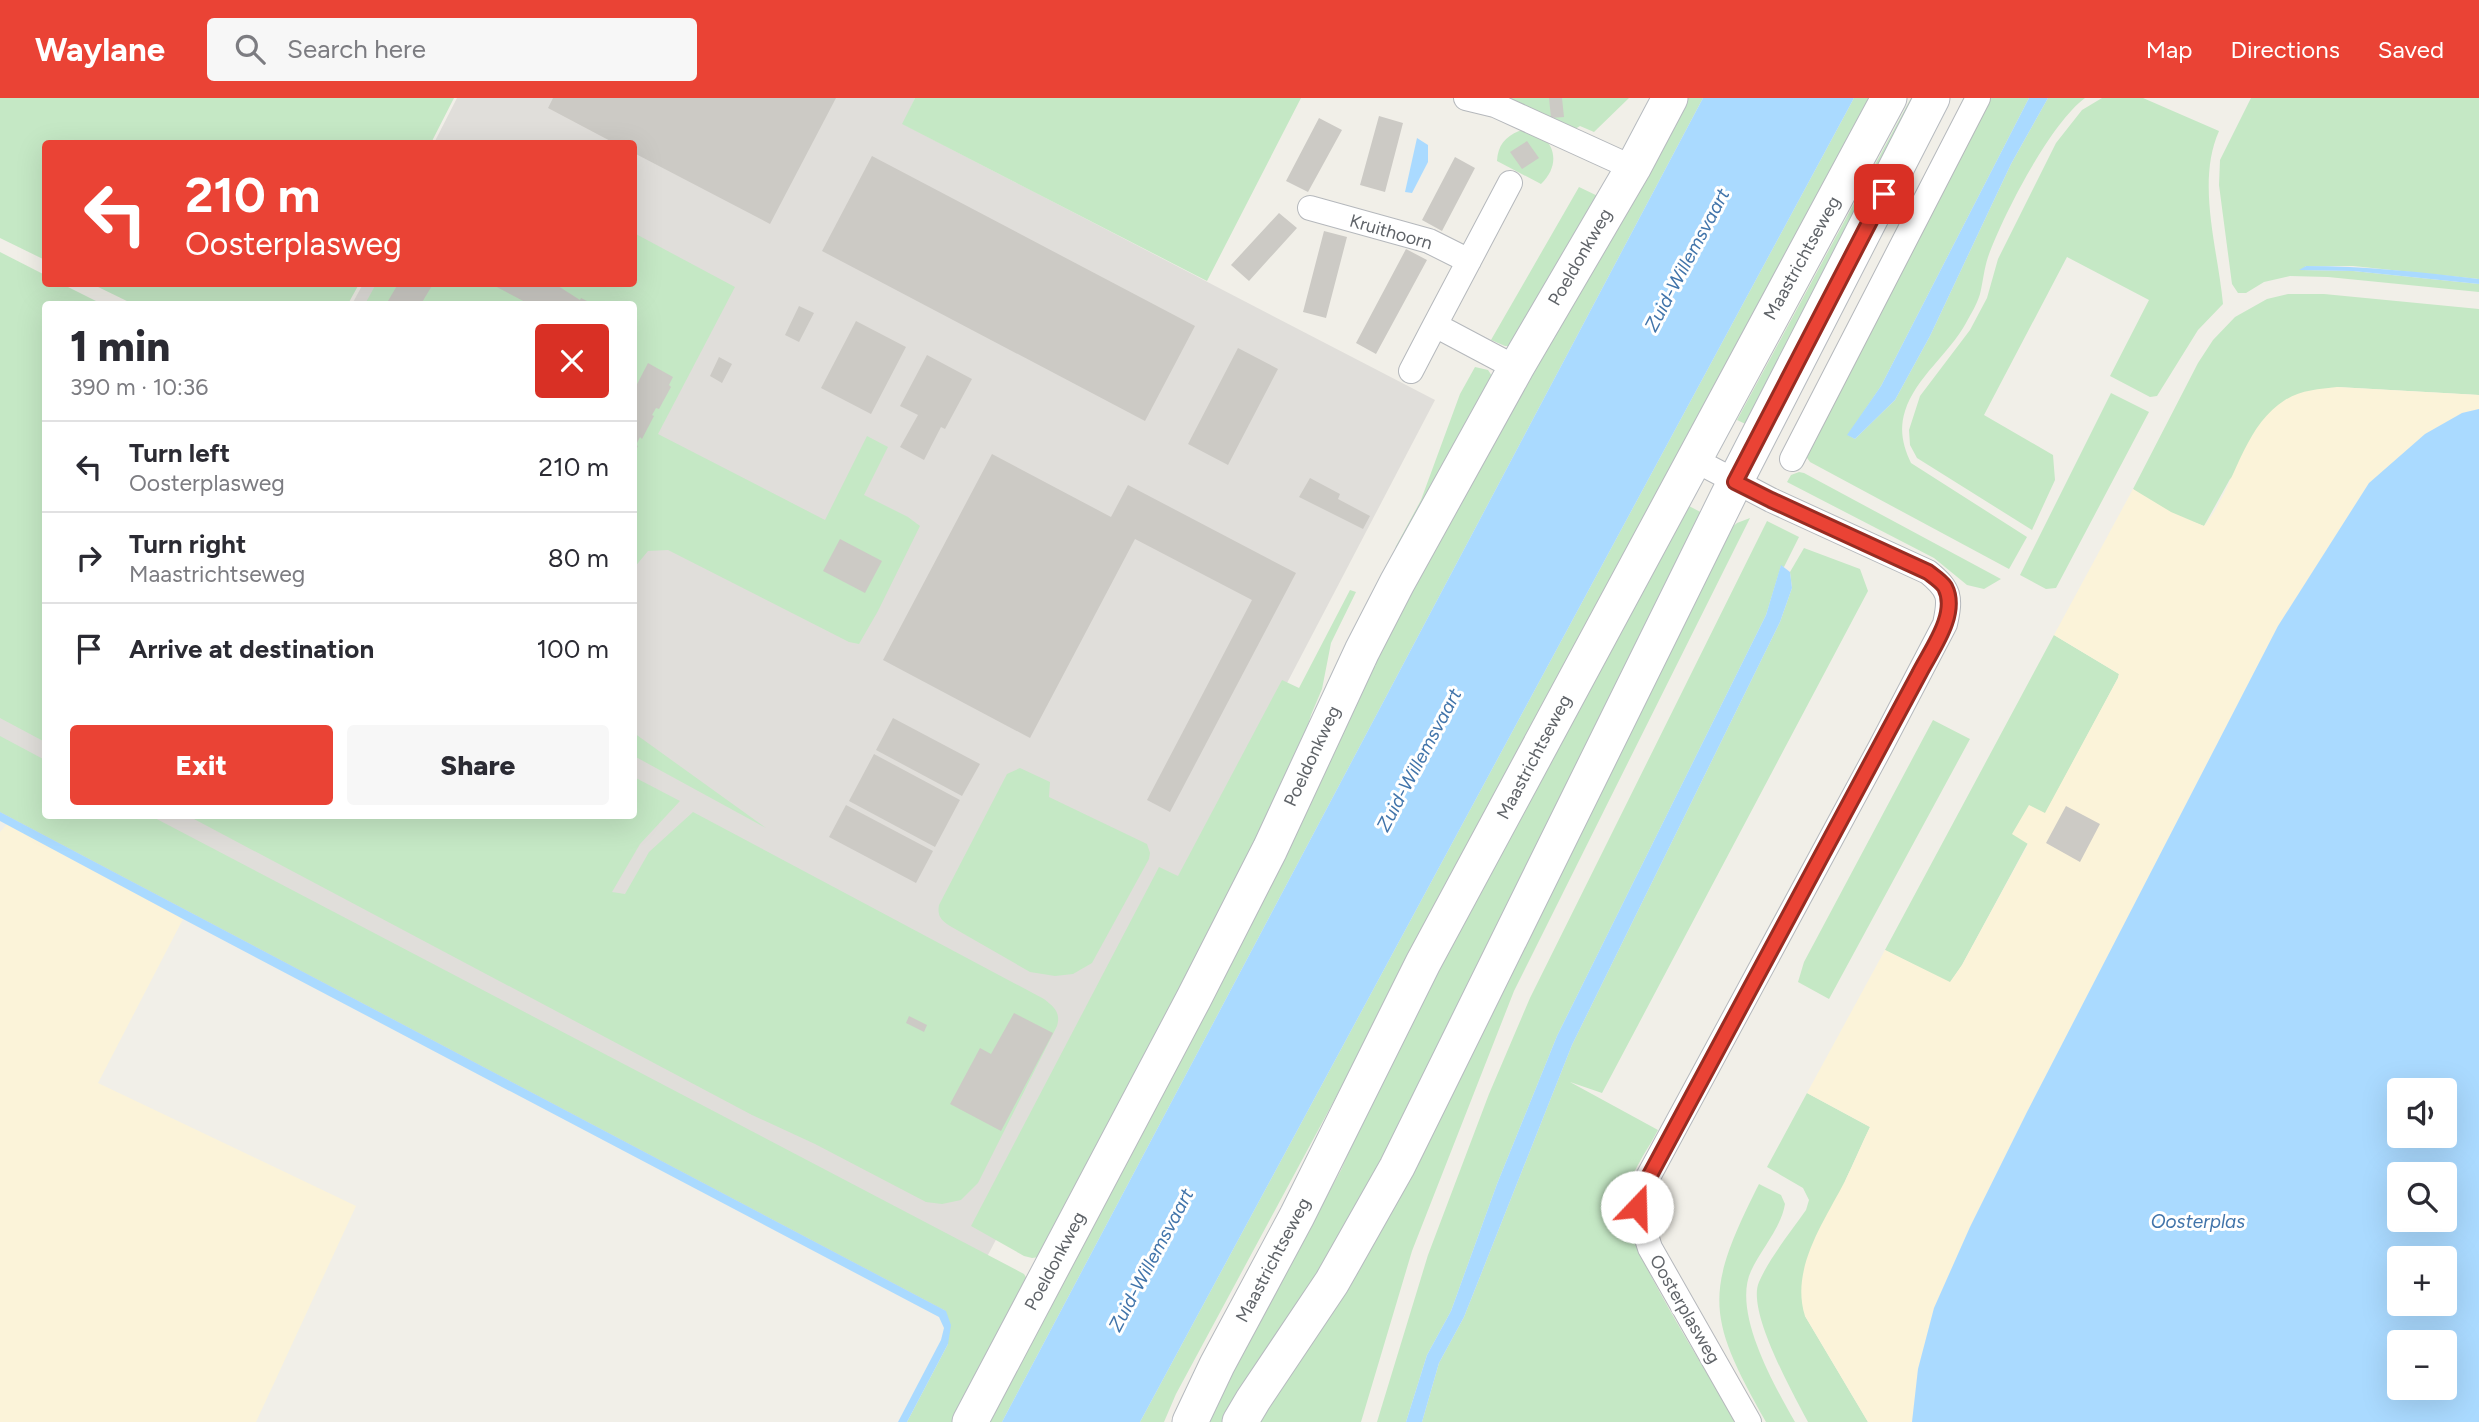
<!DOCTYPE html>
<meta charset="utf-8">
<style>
:root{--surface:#fff;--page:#f7f7f7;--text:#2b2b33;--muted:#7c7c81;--line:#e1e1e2;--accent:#ea4335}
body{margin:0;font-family:Figtree,sans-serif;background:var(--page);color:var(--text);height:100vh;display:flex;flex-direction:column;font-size:26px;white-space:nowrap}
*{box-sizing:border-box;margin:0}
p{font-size:23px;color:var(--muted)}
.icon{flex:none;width:38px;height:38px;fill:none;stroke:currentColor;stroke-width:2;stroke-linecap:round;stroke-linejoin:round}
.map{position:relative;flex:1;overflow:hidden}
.drawer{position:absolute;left:42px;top:203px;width:595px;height:518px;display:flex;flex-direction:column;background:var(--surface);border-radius:7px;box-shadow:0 7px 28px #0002}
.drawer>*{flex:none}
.top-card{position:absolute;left:42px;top:42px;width:595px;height:147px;border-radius:7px;box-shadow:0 7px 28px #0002;background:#ea4335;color:#fff;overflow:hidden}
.controls{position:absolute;left:2387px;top:980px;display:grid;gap:14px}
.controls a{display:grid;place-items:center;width:70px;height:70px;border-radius:7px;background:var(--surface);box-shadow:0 7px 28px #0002;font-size:35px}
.pin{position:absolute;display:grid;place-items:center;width:60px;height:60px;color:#fff;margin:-30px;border-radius:14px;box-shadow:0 4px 10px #0006}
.me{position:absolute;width:77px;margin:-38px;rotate:21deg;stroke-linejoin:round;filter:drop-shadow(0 0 5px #0008)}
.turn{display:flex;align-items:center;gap:24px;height:147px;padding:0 28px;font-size:32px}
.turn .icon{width:91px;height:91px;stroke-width:2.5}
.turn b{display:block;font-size:49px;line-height:60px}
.round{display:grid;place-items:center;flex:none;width:74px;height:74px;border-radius:7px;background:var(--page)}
.headline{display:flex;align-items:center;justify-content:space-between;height:119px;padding:0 28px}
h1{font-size:42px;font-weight:800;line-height:52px}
.primary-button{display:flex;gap:14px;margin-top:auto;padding:14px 28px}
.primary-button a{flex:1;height:80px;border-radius:7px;background:var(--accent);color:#fff;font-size:28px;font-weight:800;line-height:80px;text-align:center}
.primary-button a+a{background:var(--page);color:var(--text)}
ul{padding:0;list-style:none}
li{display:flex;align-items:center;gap:21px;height:91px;padding:0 28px;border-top:2px solid var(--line)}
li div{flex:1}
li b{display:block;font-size:26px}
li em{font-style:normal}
header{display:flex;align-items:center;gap:42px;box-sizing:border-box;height:98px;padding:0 35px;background:var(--accent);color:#fff}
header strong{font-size:33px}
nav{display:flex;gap:38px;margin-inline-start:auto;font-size:24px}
.search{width:490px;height:63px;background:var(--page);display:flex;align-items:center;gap:18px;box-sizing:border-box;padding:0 24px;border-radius:7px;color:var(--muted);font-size:26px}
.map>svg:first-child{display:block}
.industrial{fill:#e0deda}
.green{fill:#c5e8c5}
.sand{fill:#fbf3d9}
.water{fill:#aadaff;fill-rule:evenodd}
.building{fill:#cccac5}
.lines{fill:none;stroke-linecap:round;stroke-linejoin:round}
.street-casing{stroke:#b5b8bc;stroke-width:26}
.secondary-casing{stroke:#b6babf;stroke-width:37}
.street{stroke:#fff;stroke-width:24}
.secondary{stroke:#fff;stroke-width:35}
.route-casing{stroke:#982c22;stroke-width:18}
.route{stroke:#ea4335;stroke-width:12}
.labels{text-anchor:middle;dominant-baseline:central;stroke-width:6;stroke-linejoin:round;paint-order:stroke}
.street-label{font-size:18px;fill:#5f6368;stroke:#fff}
.water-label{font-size:19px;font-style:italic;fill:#4174aa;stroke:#fff}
</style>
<header>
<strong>Waylane</strong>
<div class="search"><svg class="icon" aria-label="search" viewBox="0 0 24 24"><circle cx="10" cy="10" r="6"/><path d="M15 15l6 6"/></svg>Search here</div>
<nav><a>Map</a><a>Directions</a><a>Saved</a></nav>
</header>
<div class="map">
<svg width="2479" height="1324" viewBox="0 0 2479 1324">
<rect width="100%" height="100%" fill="#f1efe8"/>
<!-- industrial -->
<path class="industrial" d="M457,0H915L903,26L1435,302L955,1220L0,718V160L46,186V718H634V206H352L363,186H634V46L434,45Z"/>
<!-- green -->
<path class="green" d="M0,0H454L431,45L46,46L45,162L0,140Z
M915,0H1301L1207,183L902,26Z
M1507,0H1629L1594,34L1580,28L1575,31L1556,24L1554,19L1544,20Z
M1680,0H1703L1002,1324H977L1361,572L1376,568L1369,559Z
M1854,0H1874L1176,1296L1164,1324H1140Z
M1911,0H1924L1754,330L1737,322Z
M1986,0H2029L1881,288L1848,337L1855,341L1895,302L1930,238L2011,66L2048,0H2085C2050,26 2003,117 1988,159C1984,171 1983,184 1980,196C1977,206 1971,216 1966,225C1949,256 1916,279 1905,313C1899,332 1903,348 1911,365L2027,439L2009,471L1810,364L1805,357Z
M2102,0H2143L2219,33C2196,85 2218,151 2223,206L2198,232L2157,298L2150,299L2110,278L2149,202L2067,159L1984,317L2053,357L2055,382L2032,432L1917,360L1910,347L1909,332L1920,298L1970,232L1987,200L1998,161L2056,45L2082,12Z
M2251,0H2479V181L2353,168H2306L2301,172L2353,173L2479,186V194L2328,179L2290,178L2264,184L2246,195H2238L2232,186L2219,87L2220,62Z
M1519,33C1552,32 1565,63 1541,86L1497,63C1498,47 1505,39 1519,33Z
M1579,89L1604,101L1511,248H1505L1491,242Z
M634,135L735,189L658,336L825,422L867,338L888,349L864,397L908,419L920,428L878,513L859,546L849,544L668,452L648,453L634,470V206H365L376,186H634Z
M0,154L45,177L46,186H62L102,206H46L45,644L0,620Z
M92,186H91H359L348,206H133Z
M2288,196H2324L2479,211V297L2337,289L2230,381L2204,428C2180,420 2152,408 2133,391L2198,265L2213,242L2235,219L2267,201Z
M1475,269L1488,272L1492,278L1406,440L1395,450L1421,402L1460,296Z
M2111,295L2149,314L2056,490L2046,491L2020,477Z
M1799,374L1804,375L2001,481L1984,491L1967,487L1934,460L1787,384L1791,377Z
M1689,408L1708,418L1346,1135L1226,1324H1210L1230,1276L1341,1072L1419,894Z
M1750,420L1514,893L1412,1153L1361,1324H1258L1730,431L1737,425Z
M1767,423L1799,439L1784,469L1781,468L1766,517L1557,938L1497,1086L1451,1213L1427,1257L1406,1324H1377L1428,1157L1489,996L1530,900Z
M1804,450L1860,471L1868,493L1602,995L1570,984L1658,1032C1646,1055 1627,1080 1624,1105C1620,1140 1715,1287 1737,1324H1422L1439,1265L1464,1219L1572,947L1780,524L1792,490L1790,474Z
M1350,492L1356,494L1331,545L1322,591L1311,617L1300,653L1257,745L1039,1159L1032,1160L1024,1158L971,1128L1159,769L1178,778L1282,582L1299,590Z
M2054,537L2119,576L2118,580L2045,716L2013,736L2028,745L1962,867L1950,885L1885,852Z
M1933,622L1970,641L1829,901L1798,884L1804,864Z
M634,635L766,730L634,658Z
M0,638L45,662L46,718H151L1024,1176L1027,1181L955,1324H907L948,1246L946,1213L0,714Z
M1020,670L1050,684L1049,699L1147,746L1150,755L1149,761L1092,865L1073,876L1055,878L1030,874L950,828C941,822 937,818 939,807L1007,676Z
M634,679L680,703L640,746L612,794L625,796L649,754L693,714L1044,901C1054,909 1061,914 1057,928L978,1085L961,1102L942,1106L926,1104L815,1046L752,1017L194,721L193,718H634Z
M1807,995L1870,1029L1846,1081L1805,1218L1868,1324H1808C1794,1297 1746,1213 1759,1184C1770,1159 1790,1135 1806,1112L1809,1102L1803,1090L1767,1069Z
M1759,1086L1781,1097L1785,1106C1781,1130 1761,1151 1751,1173C1732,1214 1774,1287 1795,1324H1766C1706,1218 1704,1195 1759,1086Z"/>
<!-- sand -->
<path class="sand" d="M2337,289L2479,297V311L2462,315L2369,385L2278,528L2027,1014L1970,1129L1934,1210L1918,1271L1912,1324H1868L1805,1218C1790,1171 1824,1124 1845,1083C1854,1065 1861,1047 1870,1029L1807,995L1885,852L1950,884L1962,867L2028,746L2012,736L2029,707L2045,715L2118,580L2119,576L2054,537L2133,391L2171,414L2204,428C2235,390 2242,329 2285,302C2301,292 2319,291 2337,289Z
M7,726L183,821L98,985L356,1108L256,1324H0V734Z"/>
<!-- water -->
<path class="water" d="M1703,0H1854L1140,1324H1002Z
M2029,0H2048L2011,66L1930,238L1895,302L1855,341L1847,337L1881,288Z
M1417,40L1428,47V64L1412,95L1405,94Z
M2306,168C2364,168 2421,174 2479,181V186L2353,173L2299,172Z
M2479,311V1324H1912L1918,1271L1934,1210L1970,1129L2027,1014L2278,528L2369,385L2425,336L2462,315ZM2445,992V1038H2399V992ZM2445,1076V1122H2399V1076ZM2445,1160V1206H2399V1160ZM2445,1244V1290H2399V1244Z
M1781,467L1790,474L1792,490L1780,524L1572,947L1464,1219L1439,1265L1422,1324H1406L1427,1257L1451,1213L1497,1086L1557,938L1766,517Z
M0,714L946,1213L951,1227L948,1246L907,1324H898L941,1242L944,1230L939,1219L183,821L0,723Z"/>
<!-- building -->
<path class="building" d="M553,0H836L770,126L634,55V46H616L548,10Z
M1549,0H1562L1564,19L1551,20Z
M1379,18L1403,25L1385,94L1360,87Z
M1319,20L1342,32L1308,94L1286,83Z
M1527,43L1539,60L1522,71L1510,54Z
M872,58L1195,228L1145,323L822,153Z
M1455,59L1475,70L1442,133L1422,122Z
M1279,115L1297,130L1249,183L1231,167Z
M1324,133L1347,139L1326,220L1303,214Z
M1406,151L1427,162L1376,256L1356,245Z
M398,186H433L421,206H389L390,204L388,203Z
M491,186H555L580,202L581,200L593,206H529Z
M799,208L814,215L799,244L785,237Z
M856,223L906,249L871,316L821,290Z
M1238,250L1278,271L1228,367L1188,346Z
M927,257L972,281L945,331L941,329L924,362L900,349L918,317L900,308Z
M719,259L732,266L722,285L710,278Z
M648,265L673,279L669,287L671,289L659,311L656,310L652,317L654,318L642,341L640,339L636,347L638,348L634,356V292Z
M992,356L1111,419L1128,387L1296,475L1170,714L1147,702L1252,502L1135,441L1030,640L883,562Z
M1310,380L1340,396L1338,401L1370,418L1363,431L1299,399Z
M840,441L882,463L865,495L823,473Z
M893,620L980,666L962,698L876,652Z
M874,656L960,702L935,749L849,703Z
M846,707L933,753L916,785L829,739Z
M2066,708L2100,726L2080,764L2046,745Z
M1014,915L1053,935L1001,1033L950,1006L980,950L991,956Z
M909,918L927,927L924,934L906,925Z"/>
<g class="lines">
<!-- street casing -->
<g class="street-casing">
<path id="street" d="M1466,0L1495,7L1633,70
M1510,85L1435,227L1516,270
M1310,110L1429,143L1469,163
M1411,273L1435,227
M1693,361L1771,402L1928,474C1950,492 1951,499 1945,526L1880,650L1641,1092L1637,1109L1650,1150L1749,1324
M1792,361L1978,0"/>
</g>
<!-- secondary casing -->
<g class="secondary-casing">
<path id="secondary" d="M970,1324L1194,900L1270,751L1362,553L1397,485L1516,270L1633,70L1670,0
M1190,1324L1217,1267L1297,1118L1423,865L1889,0
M1240,1324L1253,1302L1332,1184L1397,1069L1735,384L1932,0"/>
</g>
<!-- street -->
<use href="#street" class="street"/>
<!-- secondary -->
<use href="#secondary" class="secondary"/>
</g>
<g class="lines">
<!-- route casing -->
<g class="route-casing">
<path id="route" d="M1637,1109L1642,1092L1919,576C1931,552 1959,516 1945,489C1941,483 1933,478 1928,474L1771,402L1735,384L1884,96"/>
</g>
<!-- route -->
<use href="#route" class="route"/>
</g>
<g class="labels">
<!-- street labels -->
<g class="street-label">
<text transform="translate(1391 134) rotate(16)">Kruithoorn</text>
<text transform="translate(1580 159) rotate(-60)">Poeldonkweg</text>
<text transform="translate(1802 160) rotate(-61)">Maastrichtseweg</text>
<text transform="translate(1312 658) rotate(-65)">Poeldonkweg</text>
<text transform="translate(1534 659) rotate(-62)">Maastrichtseweg</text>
<text transform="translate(1273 1162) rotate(-62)">Maastrichtseweg</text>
<text transform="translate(1055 1163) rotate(-62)">Poeldonkweg</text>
<text transform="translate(1685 1211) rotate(60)">Oosterplasweg</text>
</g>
<!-- water labels -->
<g class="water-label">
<text transform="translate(1687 162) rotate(-62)">Zuid-Willemsvaart</text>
<text transform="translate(1419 662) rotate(-62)">Zuid-Willemsvaart</text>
<text x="2198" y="1123">Oosterplas</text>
<text transform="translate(1151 1162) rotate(-62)">Zuid-Willemsvaart</text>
</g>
</g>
</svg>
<div class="controls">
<a><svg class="icon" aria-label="sound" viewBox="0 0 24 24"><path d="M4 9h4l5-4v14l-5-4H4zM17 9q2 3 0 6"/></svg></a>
<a><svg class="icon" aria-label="search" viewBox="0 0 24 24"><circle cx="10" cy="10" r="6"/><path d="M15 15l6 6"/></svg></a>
<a>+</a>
<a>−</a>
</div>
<div class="pin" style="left:1884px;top:96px;background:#d93025"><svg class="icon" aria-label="arrive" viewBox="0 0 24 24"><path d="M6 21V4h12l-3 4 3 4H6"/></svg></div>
<svg class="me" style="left:1637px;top:1109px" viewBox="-20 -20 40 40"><circle r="19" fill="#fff"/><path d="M0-13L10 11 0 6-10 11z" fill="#ea4335"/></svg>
<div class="top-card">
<div class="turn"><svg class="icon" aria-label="left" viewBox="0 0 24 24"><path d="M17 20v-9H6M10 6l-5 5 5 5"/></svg><div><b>210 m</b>Oosterplasweg</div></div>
</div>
<section class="drawer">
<div class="headline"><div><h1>1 min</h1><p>390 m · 10:36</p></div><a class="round" style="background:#d93025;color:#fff"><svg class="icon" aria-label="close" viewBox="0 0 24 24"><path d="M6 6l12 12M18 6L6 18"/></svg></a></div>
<ul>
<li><svg class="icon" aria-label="left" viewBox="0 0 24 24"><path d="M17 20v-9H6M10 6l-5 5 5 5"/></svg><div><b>Turn left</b><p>Oosterplasweg</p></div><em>210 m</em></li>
<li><svg class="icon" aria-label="right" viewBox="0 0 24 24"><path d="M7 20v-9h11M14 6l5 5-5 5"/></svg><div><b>Turn right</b><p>Maastrichtseweg</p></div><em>80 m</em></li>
<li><svg class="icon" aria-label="arrive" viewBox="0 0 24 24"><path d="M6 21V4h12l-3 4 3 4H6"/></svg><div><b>Arrive at destination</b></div><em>100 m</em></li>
</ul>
<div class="primary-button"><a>Exit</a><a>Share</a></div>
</section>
</div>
